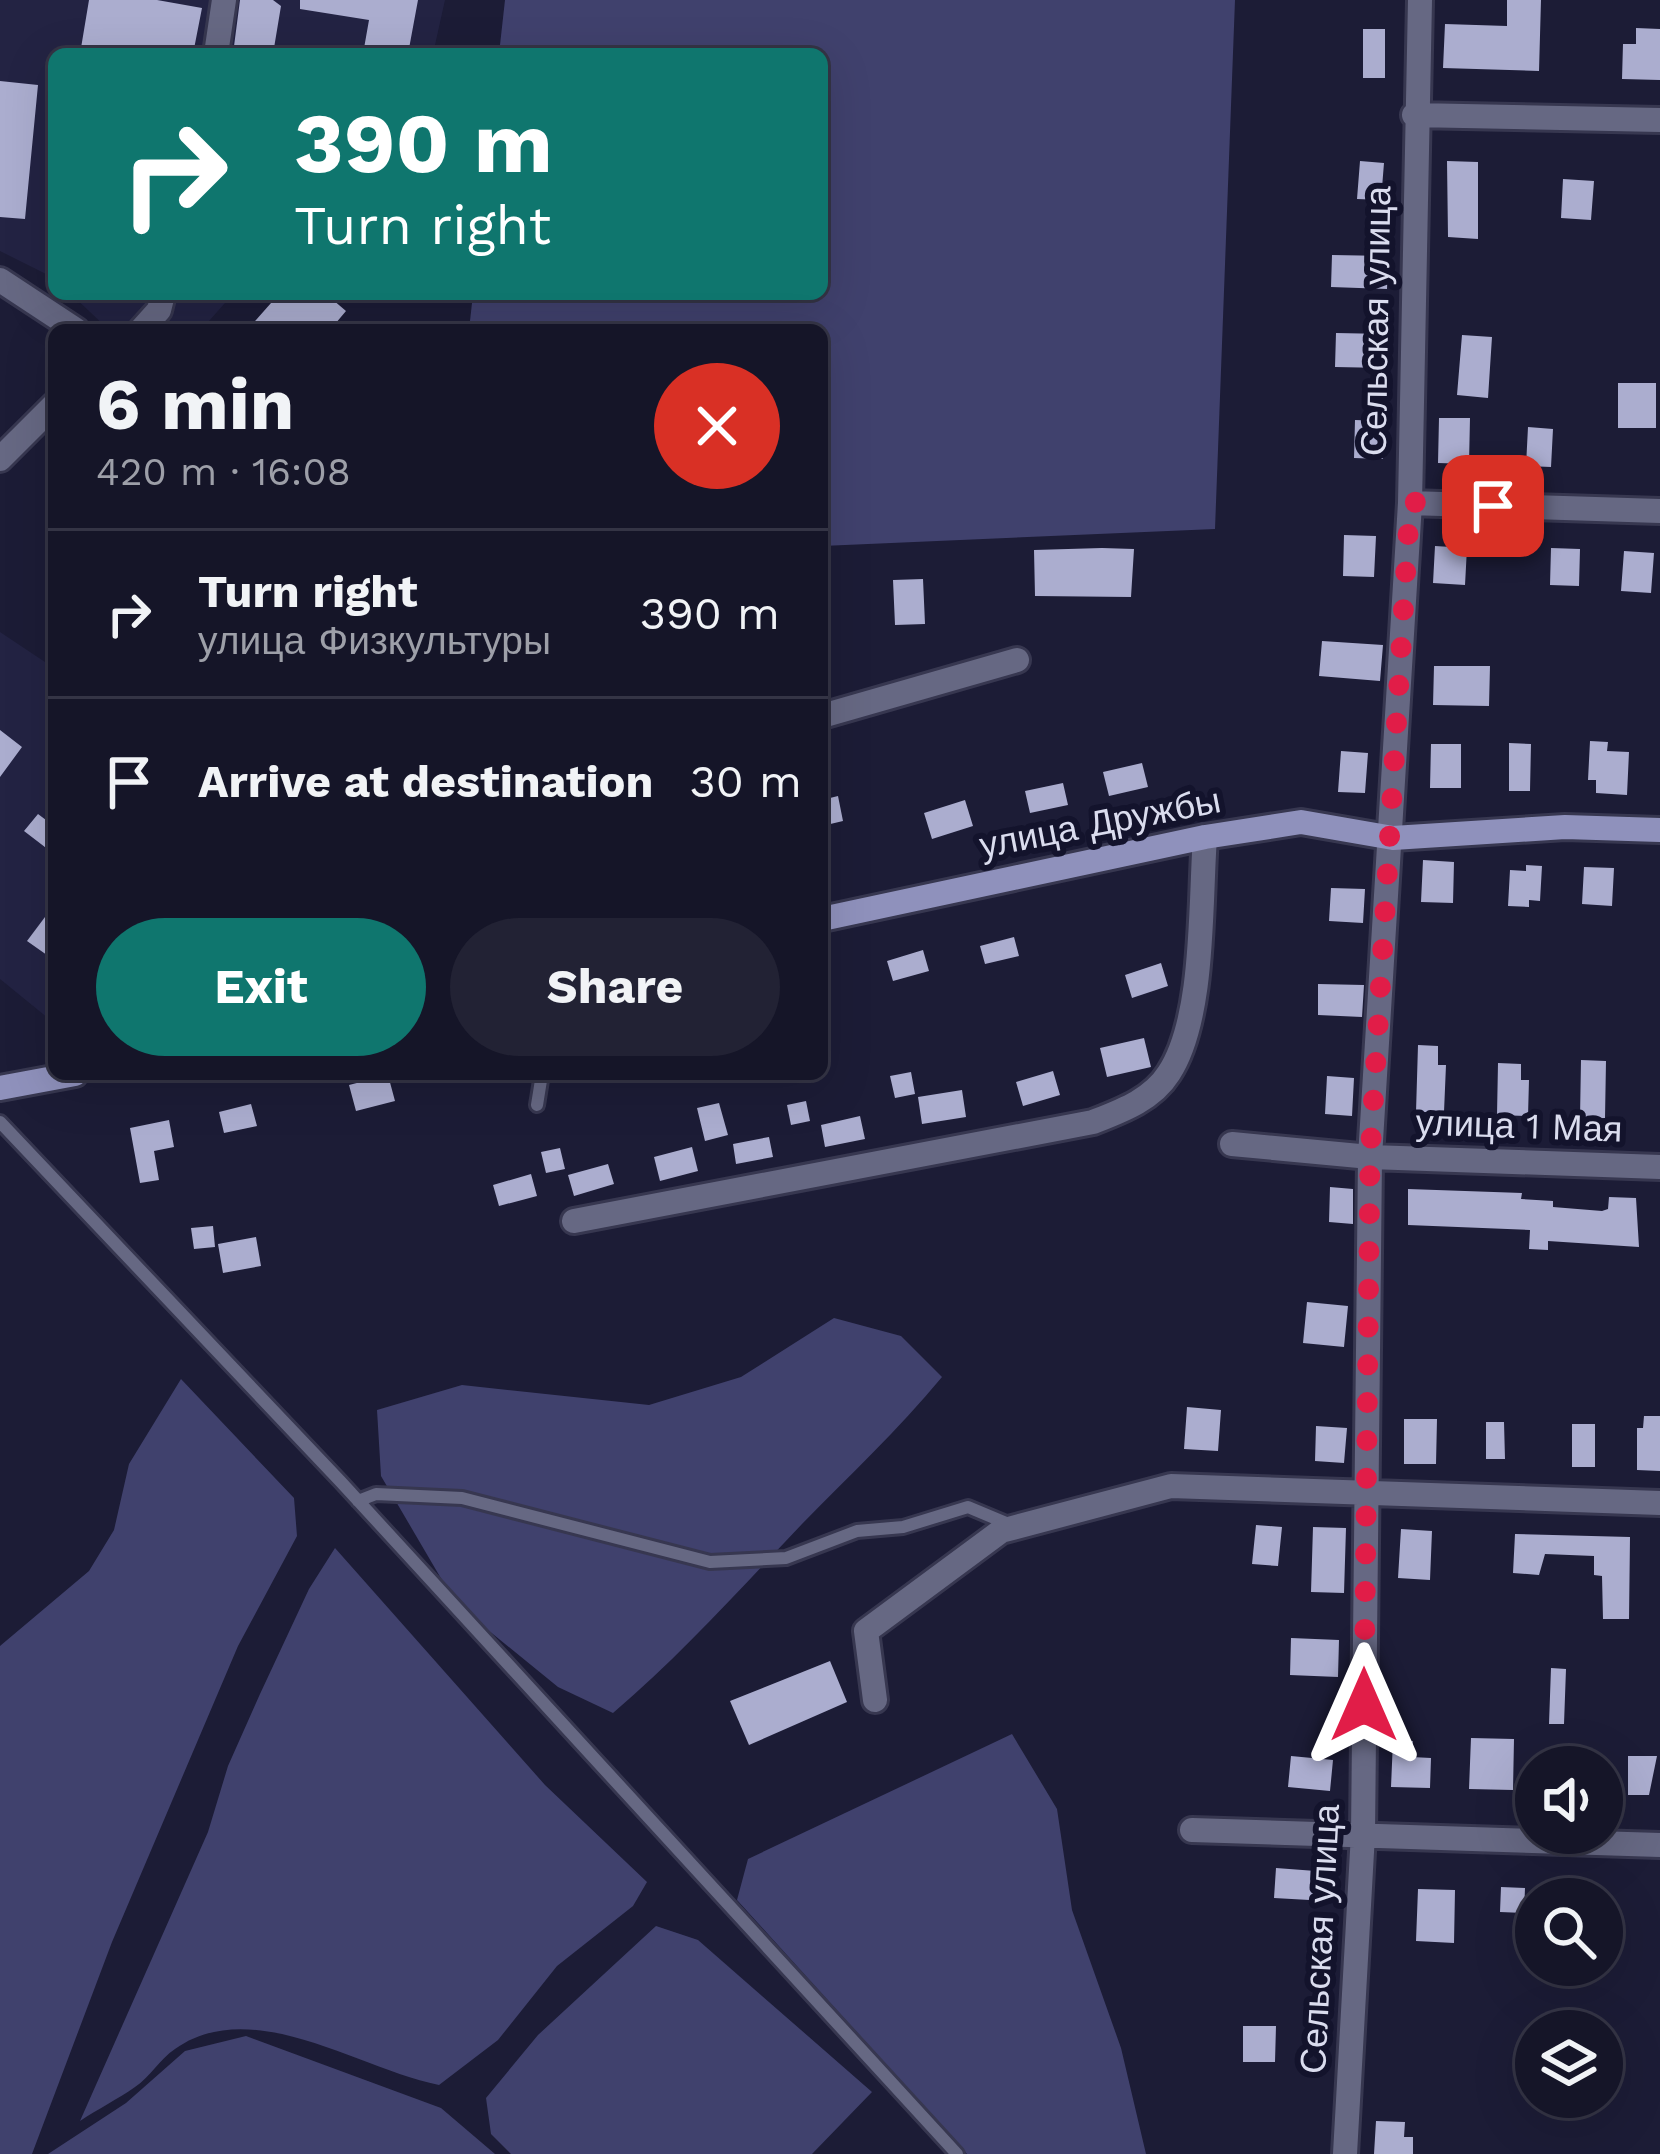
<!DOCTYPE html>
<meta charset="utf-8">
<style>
:root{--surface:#151528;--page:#222234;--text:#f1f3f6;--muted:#9d9fa8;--line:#343445;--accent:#0f766e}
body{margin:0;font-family:"Work Sans",sans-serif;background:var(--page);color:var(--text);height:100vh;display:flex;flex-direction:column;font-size:45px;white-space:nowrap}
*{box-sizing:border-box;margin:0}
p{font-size:39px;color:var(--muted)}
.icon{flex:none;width:66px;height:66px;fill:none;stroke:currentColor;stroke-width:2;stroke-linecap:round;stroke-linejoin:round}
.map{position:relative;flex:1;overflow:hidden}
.panel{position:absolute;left:48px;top:324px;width:780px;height:756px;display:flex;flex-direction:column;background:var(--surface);border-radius:18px;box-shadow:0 12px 48px #0002,0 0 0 3px var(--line)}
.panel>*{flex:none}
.banner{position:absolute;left:48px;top:48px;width:780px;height:252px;border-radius:18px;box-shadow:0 12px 48px #0002,0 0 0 3px var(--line);background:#0f766e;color:#fff;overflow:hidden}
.controls{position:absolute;left:1515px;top:1746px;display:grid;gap:24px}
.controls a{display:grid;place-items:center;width:108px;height:108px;border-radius:50%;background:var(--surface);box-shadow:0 12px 48px #0002,0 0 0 3px var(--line);font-size:60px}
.pin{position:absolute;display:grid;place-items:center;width:102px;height:102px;color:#fff;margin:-51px;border-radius:24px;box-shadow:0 6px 18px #0006}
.me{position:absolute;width:132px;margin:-66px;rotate:0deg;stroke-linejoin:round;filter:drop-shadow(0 0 9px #0008)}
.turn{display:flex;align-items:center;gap:42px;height:252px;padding:0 48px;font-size:54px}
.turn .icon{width:156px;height:156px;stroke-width:2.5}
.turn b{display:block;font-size:84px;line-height:102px}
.round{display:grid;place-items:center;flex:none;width:126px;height:126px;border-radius:63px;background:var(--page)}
.head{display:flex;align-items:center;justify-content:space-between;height:204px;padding:0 48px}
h1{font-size:72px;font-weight:700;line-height:90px}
.action{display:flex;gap:24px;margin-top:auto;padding:24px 48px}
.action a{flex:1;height:138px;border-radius:72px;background:var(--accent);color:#fff;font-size:48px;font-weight:700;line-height:138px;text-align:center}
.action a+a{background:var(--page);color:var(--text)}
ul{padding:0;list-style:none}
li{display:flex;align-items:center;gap:36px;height:168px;padding:0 48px;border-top:3px solid var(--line)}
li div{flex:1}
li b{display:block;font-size:45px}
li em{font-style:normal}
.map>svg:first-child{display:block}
.built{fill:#232343}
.green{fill:#40416d}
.building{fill:#abadcf}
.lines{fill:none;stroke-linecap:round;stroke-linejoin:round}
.lane-casing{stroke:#373750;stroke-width:18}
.street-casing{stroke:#373750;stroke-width:30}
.secondary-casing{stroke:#373750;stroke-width:30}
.lane{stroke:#666883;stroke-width:12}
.street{stroke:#666883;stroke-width:24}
.secondary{stroke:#8f91bc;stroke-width:24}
.route{stroke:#e11d48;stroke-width:21;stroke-dasharray:0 37.8}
.labels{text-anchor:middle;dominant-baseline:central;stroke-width:12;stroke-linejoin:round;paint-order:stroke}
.street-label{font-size:36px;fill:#dadcee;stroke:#13132c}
</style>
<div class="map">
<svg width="1660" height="2154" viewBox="0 0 1660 2154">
<rect width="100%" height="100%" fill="#1c1c36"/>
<!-- built -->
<path class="built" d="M0,0H445L433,54H54V278L0,251Z
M71,294H233L201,330H109Z
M0,632L54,668V1023L0,979Z"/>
<!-- green -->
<path class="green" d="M505,0H1235L1215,529L822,546V330H469L473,294H822V54H499Z
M834,1318L901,1336L942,1377C898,1430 850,1475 802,1524C740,1589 682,1654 613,1713L558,1687L456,1604L381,1476L377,1410L462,1385L649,1405L741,1377Z
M181,1379L294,1498L297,1536L238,1646L112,1942L32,2154H0V1646L89,1571L114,1530L129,1464Z
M335,1548L545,1785L647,1882L633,1906L557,1966L498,2040L439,2085C359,2069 252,1994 175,2049C160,2059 150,2077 135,2087C118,2099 98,2109 80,2121L208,1832L228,1766L260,1694L309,1589Z
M1012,1734L1057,1809L1072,1910L1121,2048L1146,2154H967L737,1900L748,1859Z
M656,1926L698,1940L872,2092L812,2154H511L491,2134L486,2098L538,2035Z
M246,2036L441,2108L495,2154H48L126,2103L185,2051Z"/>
<!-- building -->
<path class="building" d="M89,0H157L202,8L193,54H80Z
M240,0H273L281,6L273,54H233Z
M300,0H418L408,54H363L369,20L300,9Z
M1507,0H1541L1539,71L1443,68L1445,24L1507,26Z
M1636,28L1660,29V80L1622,79L1623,44H1636Z
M1363,29H1385V78H1363Z
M0,81L38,85L25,219L0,217Z
M1360,161L1384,163L1381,200L1357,199Z
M1447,161L1478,162V239L1448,237Z
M1563,179L1594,181L1591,220L1561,218Z
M1332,255L1388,256L1387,289L1331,287Z
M279,294H326L346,311L330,330H247Z
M1336,333L1386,334L1385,368L1335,367Z
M1462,335L1492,337L1488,398L1457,395Z
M1618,383H1656V428H1618Z
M1439,418H1470L1469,464L1438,463Z
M1355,420L1384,421L1383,459L1354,458Z
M1528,427L1553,429L1551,467L1526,466Z
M1344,535L1376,536L1374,577L1343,576Z
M1435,546L1467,548L1465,585L1433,583Z
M1102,548L1134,549L1131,597L1035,596L1034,550Z
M1551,548L1580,549L1579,586L1550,585Z
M1624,551L1654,553L1651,593L1621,591Z
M923,579L925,624L895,625L893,580Z
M1322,641L1383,645L1380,681L1319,676Z
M1434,666H1490L1489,706L1433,705Z
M0,730L22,747L0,777Z
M1590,741L1608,742L1607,751L1629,752L1627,795L1596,793V780H1588Z
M1509,743L1531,744L1530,791H1509Z
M1431,744H1461V788H1430Z
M1341,751L1368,753L1365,793L1338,792Z
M1142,763L1148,787L1109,796L1103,772Z
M1063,783L1068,805L1030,813L1025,791Z
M838,796L843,821L822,826V800Z
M965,800L973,826L932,839L924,813Z
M38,814L54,826V854L24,831Z
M1423,860L1454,862L1453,903L1421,902Z
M1526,865L1542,866L1540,901L1529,900V907L1508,906L1510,870L1526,871Z
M1584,867L1614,868L1612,906L1582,904Z
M1331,888L1365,889L1363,923L1329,921Z
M54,905V960L27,941Z
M1014,937L1019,956L985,964L980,946Z
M923,950L929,971L893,981L887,961Z
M1161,963L1168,986L1132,998L1125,975Z
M1318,984L1364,985L1362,1017L1318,1015Z
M1144,1038L1151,1067L1107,1077L1100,1048Z
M1418,1045L1438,1046V1065H1446L1444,1112H1416Z
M1581,1060L1606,1061L1605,1118H1580Z
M1498,1063L1521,1064V1080H1529L1528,1116L1497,1115Z
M1053,1071L1060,1095L1023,1106L1016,1082Z
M911,1072L915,1094L895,1098L890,1076Z
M388,1075L395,1101L356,1111L349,1085Z
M1327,1076L1354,1078L1352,1116L1325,1114Z
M962,1090L966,1117L922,1124L918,1097Z
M806,1101L810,1121L791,1125L787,1105Z
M719,1103L728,1135L705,1141L697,1108Z
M251,1104L257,1126L224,1133L219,1112Z
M860,1116L865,1139L825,1147L821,1125Z
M169,1120L174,1147L154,1151L159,1180L140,1183L130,1128Z
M769,1137L773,1157L736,1164L733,1144Z
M692,1147L698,1171L660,1181L654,1157Z
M560,1148L565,1169L546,1173L541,1152Z
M608,1164L614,1184L574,1196L568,1175Z
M531,1174L537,1196L499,1206L493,1185Z
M1330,1187L1353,1189V1224L1329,1222Z
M1408,1189L1522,1193L1521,1199L1553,1201V1207L1602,1211L1608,1209L1609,1197L1636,1198L1639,1247L1548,1241V1250L1529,1249L1530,1230L1408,1225Z
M213,1226L215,1247L194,1249L191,1228Z
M256,1237L261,1266L223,1273L218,1244Z
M1307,1302L1348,1306L1344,1347L1303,1343Z
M1187,1407L1221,1410L1218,1451L1184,1449Z
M1644,1416H1660V1471L1637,1470V1428H1643Z
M1404,1419H1437L1436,1464H1404Z
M1486,1422H1504L1505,1459H1486Z
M1572,1424H1595V1467H1572Z
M1316,1426L1347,1428L1344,1463L1315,1461Z
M1256,1525L1282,1527L1278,1566L1252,1564Z
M1313,1527L1346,1528L1344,1593L1311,1592Z
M1401,1529L1432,1531L1430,1580L1398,1578Z
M1515,1534L1630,1537L1629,1619H1603L1602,1576L1594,1575V1556L1545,1554L1539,1575L1513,1573Z
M1291,1638L1339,1640L1338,1677L1290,1675Z
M830,1661L847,1702L749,1745L730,1701Z
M1551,1668L1566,1669L1564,1724H1549Z
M1471,1738L1514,1739L1513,1790L1469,1789Z
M1393,1740L1413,1741L1412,1757L1431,1758L1430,1788L1391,1787Z
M1557,1748L1584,1749L1583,1767H1557Z
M1291,1756L1333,1760L1330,1791L1288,1787Z
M1628,1756H1657L1649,1795H1628Z
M1276,1868L1329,1872L1327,1901L1274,1898Z
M1501,1887L1525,1888L1524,1913L1500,1912Z
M1418,1889L1455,1890L1454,1943L1416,1941Z
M1243,2026H1276L1275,2062H1243Z
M1376,2121L1405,2122L1404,2137H1413V2154H1374Z"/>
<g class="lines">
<!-- lane casing -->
<g class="lane-casing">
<path id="lane" d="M537,1105L542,1074
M0,1122L341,1482L957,2154
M358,1501L376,1494L462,1498L710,1562L786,1558L857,1531L903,1527L968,1507L1011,1525"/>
</g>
<!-- street casing -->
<g class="street-casing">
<path id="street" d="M216,54L224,0
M1414,115L1660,120
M0,280L76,330
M141,330L159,310L163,294
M0,459L54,405
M1410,503L1660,511
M822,716L1017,660
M1232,1144L1370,1157L1660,1167
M574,1221L1093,1122C1121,1111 1152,1100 1169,1073C1205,1018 1200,902 1205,837
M875,1700L866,1631L1001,1531L1171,1486L1660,1503
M1192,1830L1660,1845
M1345,2154L1363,1834L1370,1157L1410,503L1420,0"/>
</g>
<!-- secondary casing -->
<g class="secondary-casing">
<path id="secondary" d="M822,919L1205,837L1301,822L1393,838L1565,827L1660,830
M0,1088L75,1074"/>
</g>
<!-- lane -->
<use href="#lane" class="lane"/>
<!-- street -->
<use href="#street" class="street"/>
<!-- secondary -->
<use href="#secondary" class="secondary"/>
</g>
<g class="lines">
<!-- route -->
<path class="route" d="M1364,1705L1370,1157L1410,502L1493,506"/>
</g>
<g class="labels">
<!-- street labels -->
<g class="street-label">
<text transform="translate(1376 321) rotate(-89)">Сельская улица</text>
<text transform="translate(1100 823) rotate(-11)">улица Дружбы</text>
<text transform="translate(1519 1126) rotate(2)">улица 1 Мая</text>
<text transform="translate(1320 1939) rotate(-87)">Сельская улица</text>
</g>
</g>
</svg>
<div class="controls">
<a><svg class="icon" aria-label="sound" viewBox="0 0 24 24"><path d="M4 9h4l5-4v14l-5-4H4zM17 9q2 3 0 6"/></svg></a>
<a><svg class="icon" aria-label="search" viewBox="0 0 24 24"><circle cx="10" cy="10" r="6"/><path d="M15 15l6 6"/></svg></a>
<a><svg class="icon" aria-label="layers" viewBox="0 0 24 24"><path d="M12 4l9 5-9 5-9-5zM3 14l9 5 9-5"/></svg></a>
</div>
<div class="pin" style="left:1493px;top:506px;background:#d93025"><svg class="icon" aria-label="arrive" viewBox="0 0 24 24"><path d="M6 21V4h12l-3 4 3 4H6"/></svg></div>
<svg class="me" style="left:1364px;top:1705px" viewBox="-20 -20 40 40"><path d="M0-17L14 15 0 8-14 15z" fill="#e11d48" stroke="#fff" stroke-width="4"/></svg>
<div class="banner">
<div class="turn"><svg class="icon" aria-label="right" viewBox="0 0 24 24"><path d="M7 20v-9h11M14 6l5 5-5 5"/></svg><div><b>390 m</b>Turn right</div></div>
</div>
<section class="panel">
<div class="head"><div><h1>6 min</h1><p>420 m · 16:08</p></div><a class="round" style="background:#d93025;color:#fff"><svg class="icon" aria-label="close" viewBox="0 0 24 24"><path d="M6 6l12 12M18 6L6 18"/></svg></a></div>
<ul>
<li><svg class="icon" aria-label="right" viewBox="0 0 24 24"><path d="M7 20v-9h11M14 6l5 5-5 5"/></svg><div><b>Turn right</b><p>улица Физкультуры</p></div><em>390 m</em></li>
<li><svg class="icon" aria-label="arrive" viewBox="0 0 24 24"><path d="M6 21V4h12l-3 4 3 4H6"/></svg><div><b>Arrive at destination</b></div><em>30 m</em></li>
</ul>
<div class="action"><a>Exit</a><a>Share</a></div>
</section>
</div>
